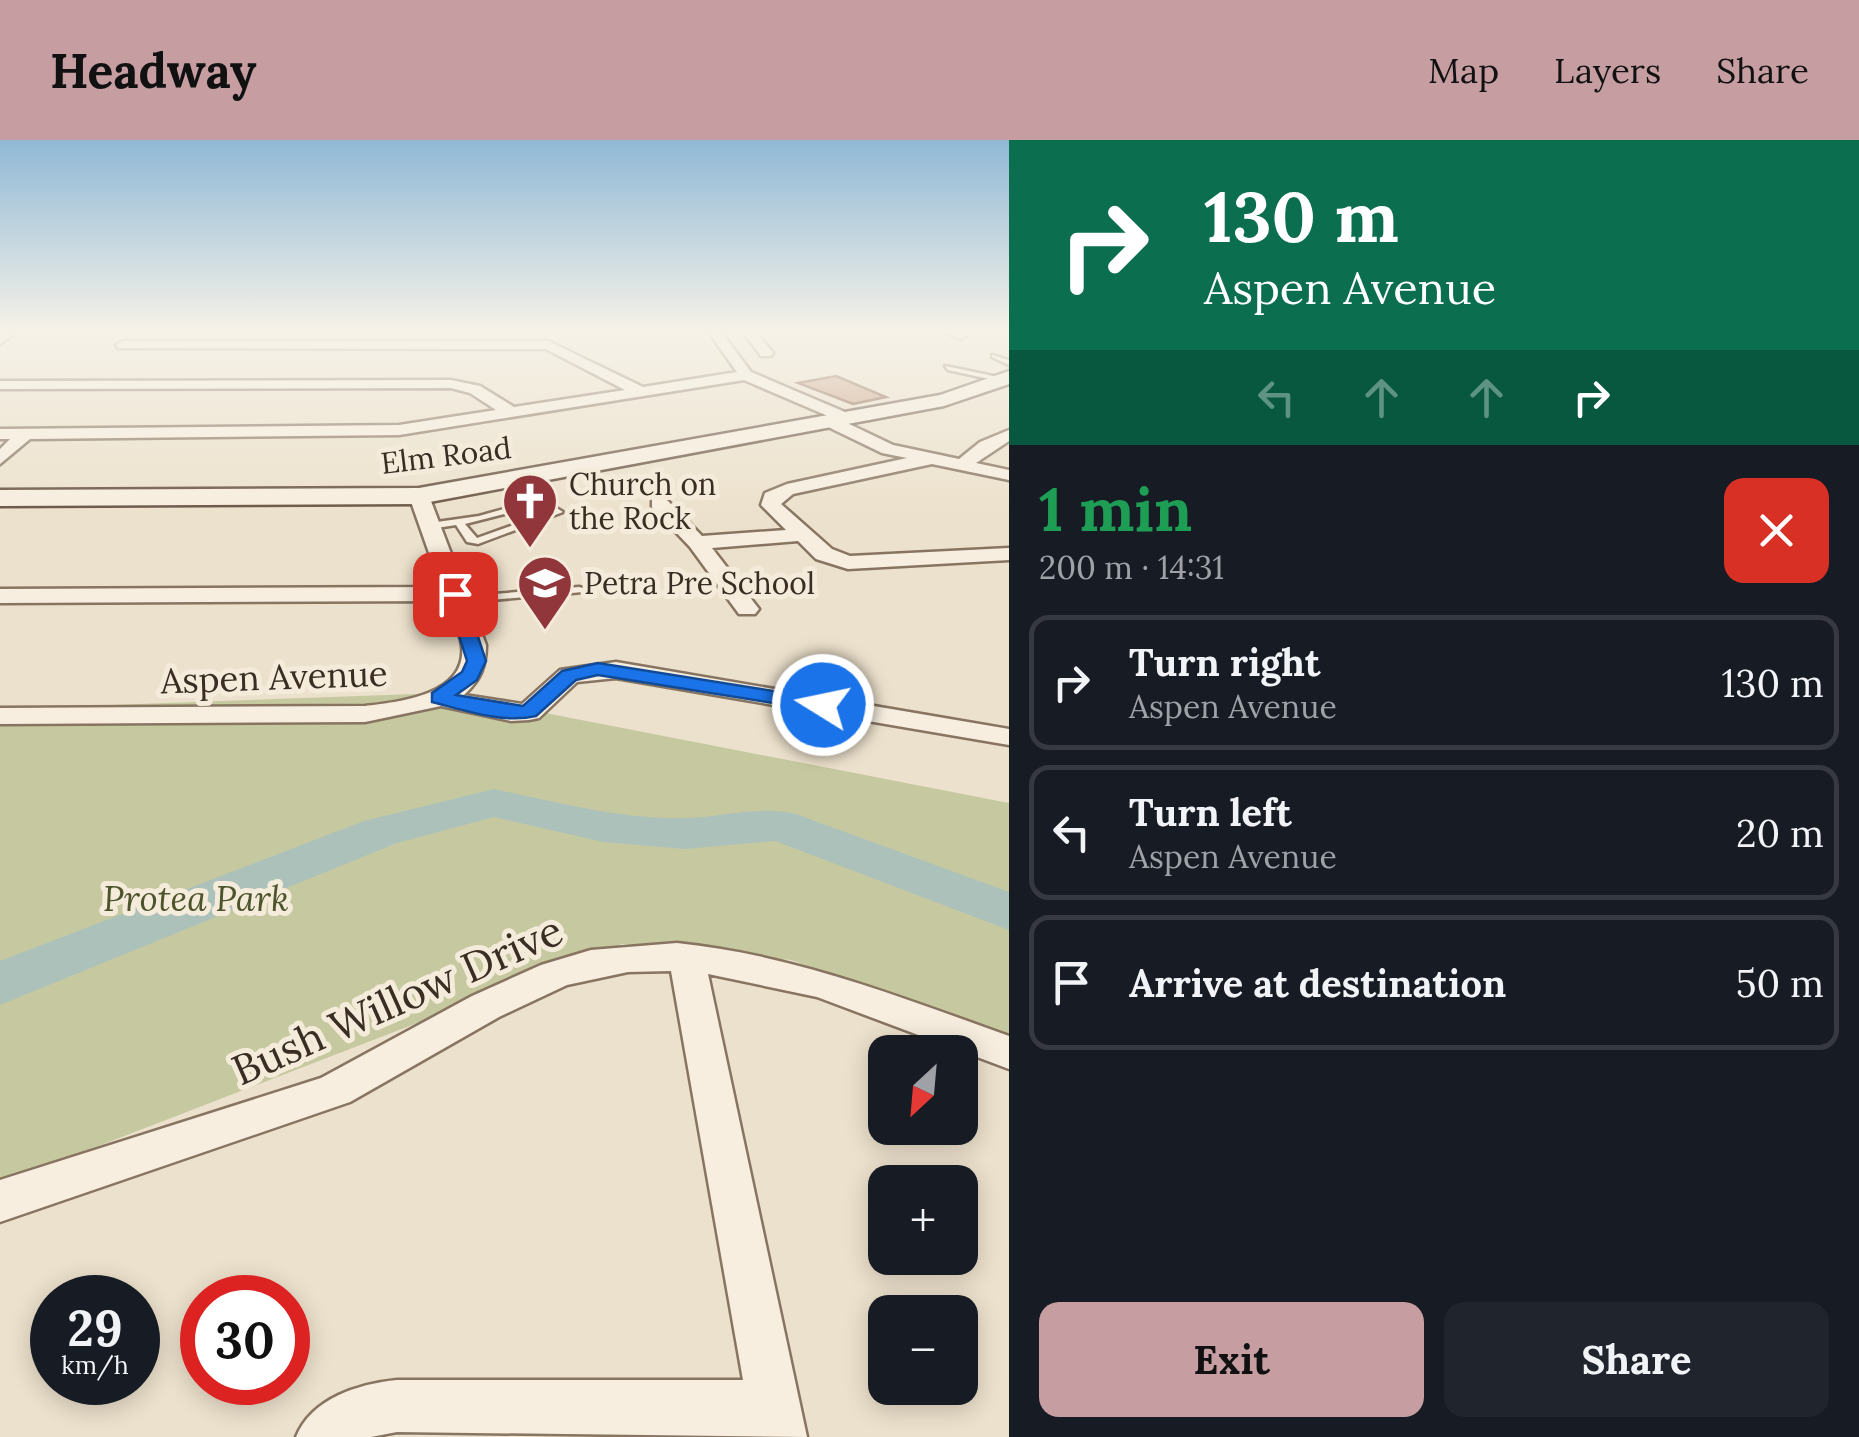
<!DOCTYPE html>
<meta charset="utf-8">
<style>
:root{--surface:#171b24;--page:#20242c;--text:#f1f3f6;--muted:#9ea1a6;--line:#363941;--accent:#c69ea2}
body{margin:0;font-family:Lora,serif;background:var(--page);color:var(--text);height:100vh;display:flex;flex-direction:column;font-size:38px;white-space:nowrap}
*{box-sizing:border-box;margin:0}
p{font-size:32px;color:var(--muted)}
.icon{flex:none;width:55px;height:55px;fill:none;stroke:currentColor;stroke-width:2;stroke-linecap:round;stroke-linejoin:round}
.map{position:relative;flex:1;overflow:hidden}
.details{display:flex;flex-direction:column;background:var(--surface);width:850px}
.details>*{flex:none}
.hud{background:#0b6e4f;color:#fff;overflow:hidden}
.needle{width:65px;rotate:206deg}
.fabs{position:absolute;left:868px;top:895px;display:grid;gap:20px}
.fabs a{display:grid;place-items:center;width:110px;height:110px;border-radius:20px;background:var(--surface);box-shadow:0 5px 25px #0003;font-size:50px}
.speed{position:absolute;left:30px;top:1135px;display:flex;gap:20px;font-size:50px;font-weight:700;text-align:center}
.speed>*{display:grid;place-content:center;width:130px;height:130px;border-radius:50%;background:var(--surface);box-shadow:0 5px 25px #0003;line-height:1}
.speed small{font-size:25px;font-weight:400}
.speed .limit{border:15px solid #d22;background:#fff;color:#111}
.pin{position:absolute;display:grid;place-items:center;width:85px;height:85px;color:#fff;margin:-42px;border-radius:20px;box-shadow:0 5px 15px #0006}
.me{position:absolute;width:110px;margin:-55px;rotate:280deg;stroke-linejoin:round;filter:drop-shadow(0 0 8px #0008)}
.turn{display:flex;align-items:center;gap:35px;height:210px;padding:0 30px;font-size:45px}
.turn .icon{width:130px;height:130px;stroke-width:2.5}
.turn b{display:block;font-size:70px;line-height:85px}
.lanes{display:flex;align-items:center;height:95px;padding:0 30px;background:#0003;justify-content:center;gap:50px;direction:ltr}
.lanes .off{opacity:.35}
.round{display:grid;place-items:center;flex:none;width:105px;height:105px;border-radius:20px;background:var(--page)}
.head{display:flex;align-items:center;justify-content:space-between;height:170px;padding:0 30px}
h1{font-size:60px;font-weight:700;line-height:75px;color:#1e9e55}
.primary-button{display:flex;gap:20px;margin-top:auto;padding:20px 30px}
.primary-button a{flex:1;height:115px;border-radius:20px;background:var(--accent);color:#111;font-size:40px;font-weight:700;line-height:115px;text-align:center}
.primary-button a+a{background:var(--page);color:var(--text)}
ul{padding:0;list-style:none}
li{display:flex;align-items:center;gap:30px;height:135px;margin:0 20px 15px;padding:0 10px;border:5px solid var(--line);border-radius:20px}
li div{flex:1}
li b{display:block;font-size:38px}
li em{font-style:normal}
header{display:flex;align-items:center;gap:60px;box-sizing:border-box;height:140px;padding:0 50px;background:var(--accent);color:#111}
header strong{font-size:48px}
nav{display:flex;gap:55px;margin-inline-start:auto;font-size:35px}
main{display:flex;flex:1;min-height:0}
.map>svg:first-child{display:block}
.green{fill:#c6c9a0}
.lines{fill:none;stroke-linecap:round;stroke-linejoin:round}
.river{fill:#acc1ba;fill-rule:evenodd}
.building{fill:#c69e85;stroke:#845e49;stroke-width:2.5}
.lane-casing{stroke:#877461;stroke-width:5}
.street-casing{stroke:#877461;stroke-width:5}
.secondary-casing{stroke:#695544;stroke-width:5}
.lane{fill:#f7eedf;fill-rule:evenodd}
.street{fill:#f7eedf;fill-rule:evenodd}
.secondary{fill:#f7eedf;fill-rule:evenodd}
.route{fill:#1a73e8;stroke:#114b97;stroke-width:2.5}
.labels{text-anchor:middle;dominant-baseline:central;stroke-width:10;stroke-linejoin:round;paint-order:stroke}
.far-street-label{font-size:30px;fill:#3a2d23;stroke:#f4ebdb}
.far-poi-label{font-size:30px;fill:#3a2d23;stroke:#f4ebdb;text-anchor:start}
.street-label{font-size:35px;fill:#3a2d23;stroke:#f4ebdb}
.park-label{font-size:35px;font-style:italic;fill:#4c542b;stroke:#f4ebdb}
.near-street-label{font-size:42px;fill:#3a2d23;stroke:#f4ebdb}
</style>
<header>
<strong>Headway</strong>
<nav><a>Map</a><a>Layers</a><a>Share</a></nav>
</header>
<main>
<div class="map">
<svg width="1009" height="1297" viewBox="0 0 1009 1297">
<rect width="100%" height="100%" fill="#ece1cc"/>
<!-- green -->
<path class="green" d="M443,553L1009,663V898L791,820L622,804L0,1044V569Z"/>
<g class="lines">
<!-- river -->
<path class="river" d="M494,649C557,662 622,680 687,678C723,677 761,665 796,674L1009,752V790L775,701L685,709L603,702L494,677L397,703L0,865V821L364,681Z"/>
</g>
<!-- building -->
<path class="building" d="M836,236L886,257L853,264L798,243Z"/>
<g class="lines">
<!-- lane casing -->
<g class="lane-casing">
<path id="lane" d="M992,215L1009,220V225L992,217Z
M945,226L1003,238L1007,240L1003,242L948,230Z
M532,361L547,362L563,372L478,404L467,402L456,385L430,389L425,386L430,383L479,376ZM532,367H542L550,372L477,398L465,384Z
M579,447L583,448V452L457,463L451,460L457,457Z"/>
</g>
<!-- street casing -->
<g class="street-casing">
<path id="street" d="M15,193L0,204V193Z
M709,193H722L751,232L852,275V281L845,282L893,305L959,319L980,302L1009,290V301L976,323L1009,330V340L932,324L793,354L781,364L832,409L850,416L1009,408V420L848,429L816,419L798,401L712,408L759,469L755,474H739L690,407L652,367V359H666L702,396L786,390L761,365L765,353L787,344L907,318L882,313L822,284V278L828,276L744,240L399,295L30,299L0,324V309L10,299H0V289L399,285L496,270L470,253L451,248L0,249V241L451,240L480,246L514,267L625,250L546,209L118,208L116,205L123,201H548L643,247L737,232Z
M744,193H757L773,213L771,216H761Z
M944,193H965L967,195L960,199Z
M419,350L429,356L486,505C486,527 480,540 464,555L522,564L560,530L616,522L1009,589V605L616,538L577,542L539,578L529,580L511,581L441,566L365,582L0,584V568L365,566C400,562 467,555 462,506C460,491 451,475 446,461L0,463V449L441,447L409,356Z
M677,803C794,815 900,857 1009,896V929L817,857L708,834L807,1297L397,1292L371,1297H296C312,1258 358,1244 397,1240H743L671,831L628,832L567,845L499,877L350,962L0,1082V1040L321,938L472,856L541,825L591,810Z"/>
</g>
<!-- secondary casing -->
<g class="secondary-casing">
<path id="secondary" d="M1009,231V244L944,266L419,364L0,366V350L419,348L940,255Z"/>
</g>
<!-- lane -->
<use href="#lane" class="lane"/>
<!-- street -->
<use href="#street" class="street"/>
<!-- secondary -->
<use href="#secondary" class="secondary"/>
</g>
<!-- sky -->
<linearGradient id="sky" x2="0" y2="1"><stop stop-color="#90b9d6"/><stop offset="0.51" stop-color="#f6f2e8"/><stop offset="1" stop-color="#f6f2e8" stop-opacity="0"/></linearGradient>
<rect width="1009" height="375" fill="url(#sky)"/>
<!-- route -->
<path class="route" d="M455,449L464,454L486,521L477,540L456,555L523,566L562,531L598,523L823,559L833,565L823,571L598,535L576,540L536,576C503,584 464,570 432,562V553L462,532L467,521L446,454Z"/>
<!-- icons -->
<defs>
<g id="church-pin" transform="scale(2.875)"><path d="M0 17L-7.5 6A9.5 9.5 0 1 1 7.5 6Z" fill="#91363b" stroke="#f4ebdb"/><path d="M-1.2-6h2.4v3.5h3.3v2.4h-3.3V6h-2.4V-.1h-3.3v-2.4h3.3Z" fill="#fff"/></g>
<g id="school-pin" transform="scale(2.875)"><path d="M0 17L-7.5 6A9.5 9.5 0 1 1 7.5 6Z" fill="#91363b" stroke="#f4ebdb"/><path d="M0-5L7-2L0 1L-7-2ZM-4 1L0 2.5L4 1V4Q0 6-4 4Z" fill="#fff"/></g>
</defs>
<g fill-rule="evenodd">
<use href="#church-pin" x="530" y="361"/>
<use href="#school-pin" x="545" y="443"/>
</g>
<g class="labels">
<!-- far-street labels -->
<g class="far-street-label">
<text transform="translate(446 315) rotate(-7)">Elm Road</text>
</g>
<!-- far-poi labels -->
<g class="far-poi-label">
<text x="569" y="344">Church on<tspan x="569" dy="34">the Rock</tspan></text>
<text x="584" y="443">Petra Pre School</text>
</g>
<!-- street labels -->
<g class="street-label">
<text transform="translate(274 537) rotate(-2)">Aspen Avenue</text>
</g>
<!-- park labels -->
<g class="park-label">
<text x="196" y="758">Protea Park</text>
</g>
<!-- near-street labels -->
<g class="near-street-label">
<text transform="translate(397 860) rotate(-24)">Bush Willow Drive</text>
</g>
</g>
</svg>
<div class="fabs">
<a><svg class="needle" viewBox="-14 -14 28 28"><path d="M0-13l5 13h-10z" fill="#e53935"/><path d="M0 13l5-13h-10z" fill="#9ea1a6"/></svg></a>
<a>+</a>
<a>−</a>
</div>
<div class="speed"><div>29<small>km/h</small></div><div class="limit">30</div></div>
<div class="pin" style="left:455px;top:454px;background:#d93025"><svg class="icon" aria-label="arrive" viewBox="0 0 24 24"><path d="M6 21V4h12l-3 4 3 4H6"/></svg></div>
<svg class="me" style="left:823px;top:565px" viewBox="-20 -20 40 40"><circle r="17" fill="#1a73e8" stroke="#fff" stroke-width="3"/><path d="M0-11L8 9 0 5-8 9z" fill="#fff"/></svg>
</div>
<section class="details">
<div class="hud">
<div class="turn"><svg class="icon" aria-label="right" viewBox="0 0 24 24"><path d="M7 20v-9h11M14 6l5 5-5 5"/></svg><div><b>130 m</b>Aspen Avenue</div></div>
<div class="lanes"><svg class="icon off" aria-label="left" viewBox="0 0 24 24"><path d="M17 20v-9H6M10 6l-5 5 5 5"/></svg><svg class="icon off" aria-label="ahead" viewBox="0 0 24 24"><path d="M12 20V5M6 11l6-6 6 6"/></svg><svg class="icon off" aria-label="ahead" viewBox="0 0 24 24"><path d="M12 20V5M6 11l6-6 6 6"/></svg><svg class="icon" aria-label="right" viewBox="0 0 24 24"><path d="M7 20v-9h11M14 6l5 5-5 5"/></svg></div>
</div>
<div class="head"><div><h1>1 min</h1><p>200 m · 14:31</p></div><a class="round" style="background:#d93025;color:#fff"><svg class="icon" aria-label="close" viewBox="0 0 24 24"><path d="M6 6l12 12M18 6L6 18"/></svg></a></div>
<ul>
<li><svg class="icon" aria-label="right" viewBox="0 0 24 24"><path d="M7 20v-9h11M14 6l5 5-5 5"/></svg><div><b>Turn right</b><p>Aspen Avenue</p></div><em>130 m</em></li>
<li><svg class="icon" aria-label="left" viewBox="0 0 24 24"><path d="M17 20v-9H6M10 6l-5 5 5 5"/></svg><div><b>Turn left</b><p>Aspen Avenue</p></div><em>20 m</em></li>
<li><svg class="icon" aria-label="arrive" viewBox="0 0 24 24"><path d="M6 21V4h12l-3 4 3 4H6"/></svg><div><b>Arrive at destination</b></div><em>50 m</em></li>
</ul>
<div class="primary-button"><a>Exit</a><a>Share</a></div>
</section>
</main>
